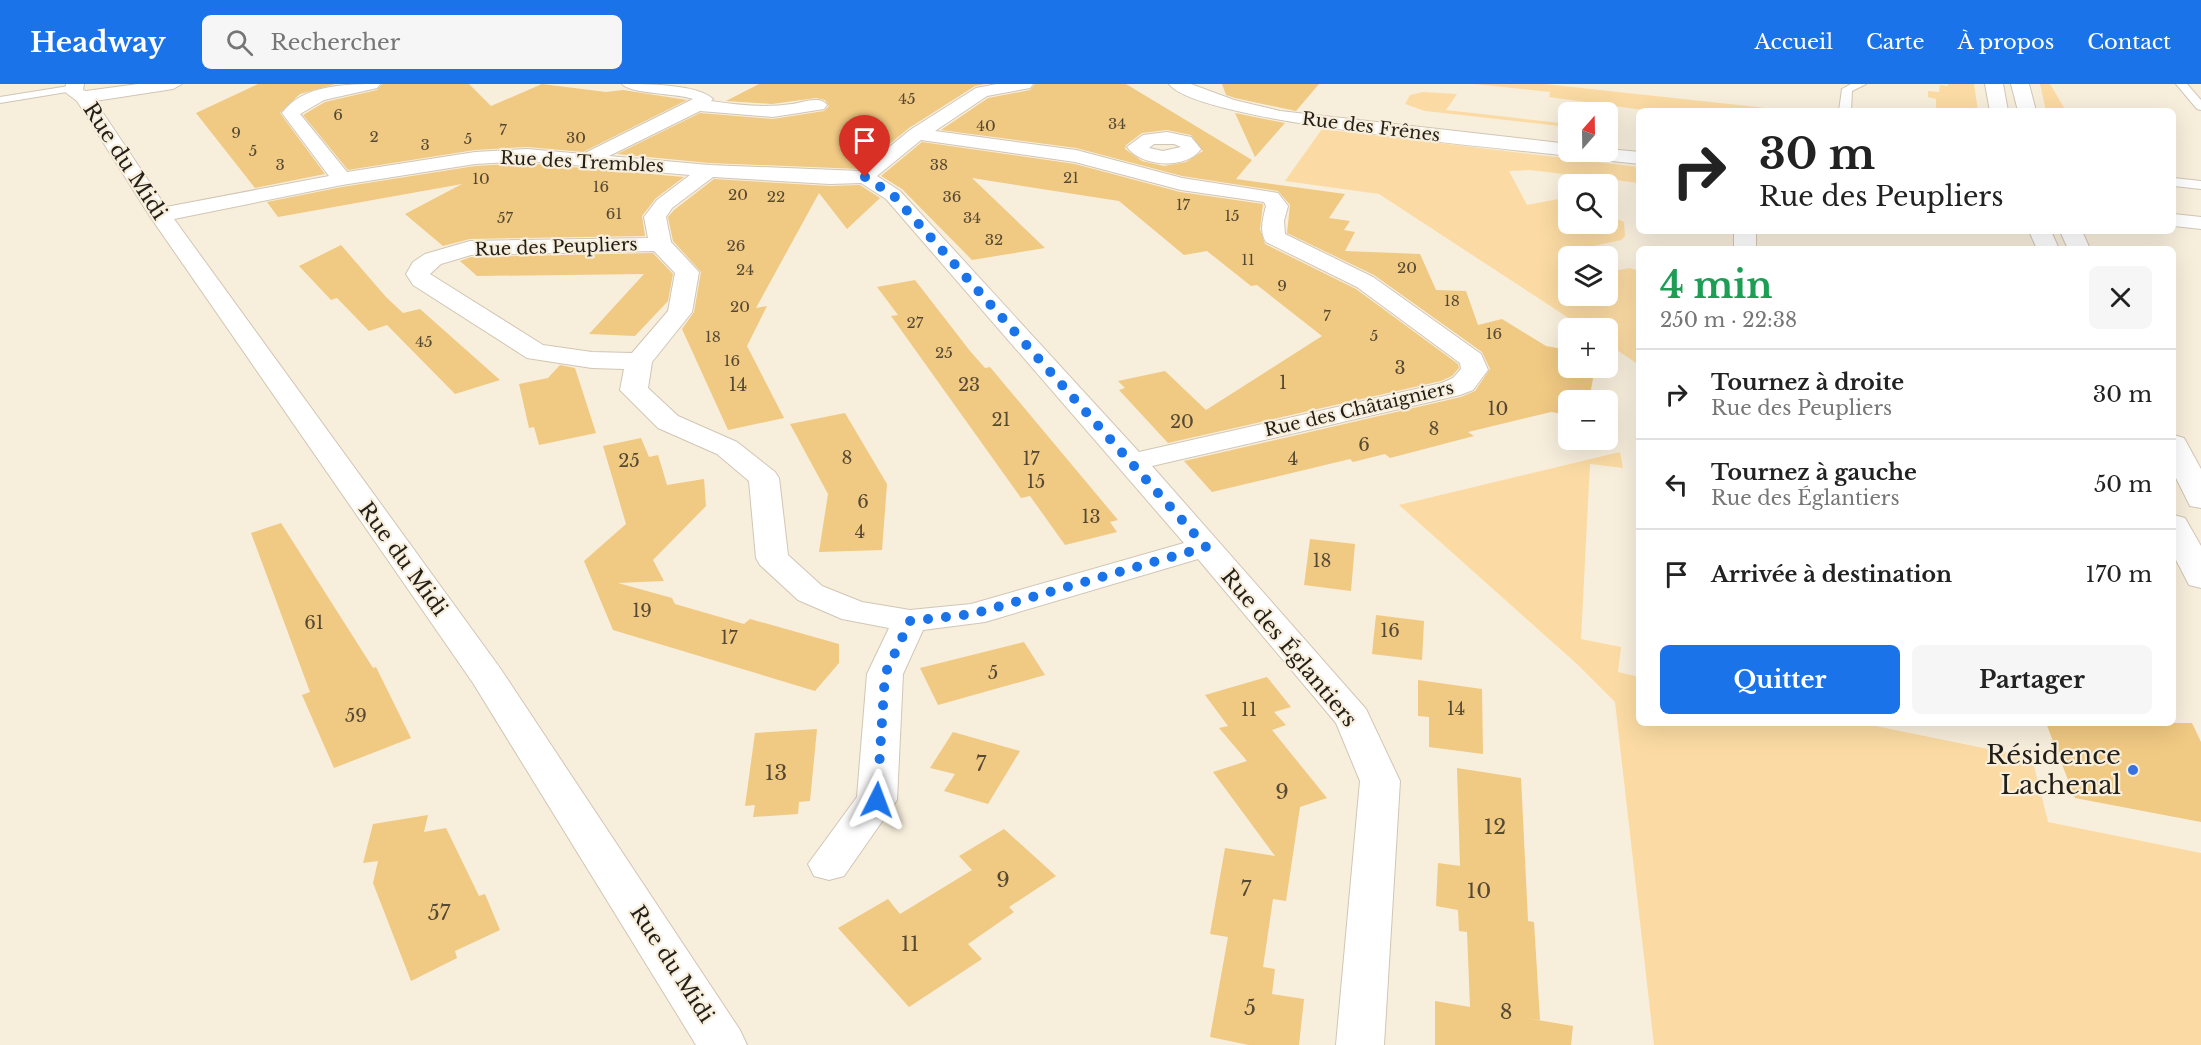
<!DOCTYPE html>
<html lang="fr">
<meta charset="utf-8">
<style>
:root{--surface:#fff;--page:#f6f6f6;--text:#222;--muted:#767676;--line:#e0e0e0;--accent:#1a73e8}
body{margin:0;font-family:"Libre Baskerville",serif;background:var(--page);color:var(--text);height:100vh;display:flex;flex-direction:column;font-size:22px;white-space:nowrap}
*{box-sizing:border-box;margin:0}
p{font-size:20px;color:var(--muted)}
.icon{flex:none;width:33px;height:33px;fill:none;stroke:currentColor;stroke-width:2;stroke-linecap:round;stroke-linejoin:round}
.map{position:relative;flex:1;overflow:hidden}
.sheet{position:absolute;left:1636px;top:162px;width:540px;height:480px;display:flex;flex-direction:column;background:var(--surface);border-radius:9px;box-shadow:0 6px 24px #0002}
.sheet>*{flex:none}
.banner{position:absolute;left:1636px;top:24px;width:540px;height:126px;border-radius:9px;box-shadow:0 6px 24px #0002;background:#fff;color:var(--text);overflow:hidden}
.needle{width:39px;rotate:20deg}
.fabs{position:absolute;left:1558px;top:18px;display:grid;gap:12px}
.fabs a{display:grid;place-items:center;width:60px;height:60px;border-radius:9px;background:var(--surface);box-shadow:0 6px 24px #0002;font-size:30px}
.pin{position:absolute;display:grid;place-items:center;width:51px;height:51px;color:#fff;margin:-62px -26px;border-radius:50% 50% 50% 0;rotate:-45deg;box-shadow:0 0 6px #0007}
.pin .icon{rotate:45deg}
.me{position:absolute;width:66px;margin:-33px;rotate:3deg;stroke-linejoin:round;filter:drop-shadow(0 0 4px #0008)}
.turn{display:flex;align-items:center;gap:21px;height:126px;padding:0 24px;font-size:27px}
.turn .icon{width:78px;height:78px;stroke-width:2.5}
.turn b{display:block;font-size:42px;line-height:51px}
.round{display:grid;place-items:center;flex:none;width:63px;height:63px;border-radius:9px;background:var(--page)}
.head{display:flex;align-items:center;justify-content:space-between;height:102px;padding:0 24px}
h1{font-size:36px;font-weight:700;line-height:45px;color:#1e9e55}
.primary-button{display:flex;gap:12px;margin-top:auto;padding:12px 24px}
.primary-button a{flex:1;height:69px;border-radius:9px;background:var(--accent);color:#fff;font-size:24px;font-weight:700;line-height:69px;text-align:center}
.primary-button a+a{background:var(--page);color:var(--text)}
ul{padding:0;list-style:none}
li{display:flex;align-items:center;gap:18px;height:90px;padding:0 24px;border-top:2px solid var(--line)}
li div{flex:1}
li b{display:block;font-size:22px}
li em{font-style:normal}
header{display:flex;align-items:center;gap:36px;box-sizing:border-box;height:84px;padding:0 30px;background:var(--accent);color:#fff}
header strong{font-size:28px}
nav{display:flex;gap:33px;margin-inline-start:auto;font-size:21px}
.search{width:420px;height:54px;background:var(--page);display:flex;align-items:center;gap:15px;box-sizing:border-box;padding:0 21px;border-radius:9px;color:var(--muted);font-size:22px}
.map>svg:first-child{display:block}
.green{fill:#fbdba3}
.building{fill:#f0c983;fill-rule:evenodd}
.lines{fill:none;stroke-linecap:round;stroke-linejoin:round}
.lane-casing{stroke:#d1c6b5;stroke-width:2}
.street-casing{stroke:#d1c6b5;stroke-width:2}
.lane{fill:#fff;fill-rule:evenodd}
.street{fill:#fff;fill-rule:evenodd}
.route{stroke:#1a73e8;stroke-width:10;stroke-dasharray:0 18}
.poi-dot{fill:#3672e0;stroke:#f8eedc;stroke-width:2}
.labels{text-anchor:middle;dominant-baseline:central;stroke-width:4.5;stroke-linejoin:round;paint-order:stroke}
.far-number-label{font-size:15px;fill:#564933}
.far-street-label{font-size:18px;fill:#221e18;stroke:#f8eedc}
.number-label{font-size:18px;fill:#564933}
.street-label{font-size:21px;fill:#221e18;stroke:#f8eedc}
.near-number-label{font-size:21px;fill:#564933}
.near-poi-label{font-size:26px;fill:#221e18;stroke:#f8eedc;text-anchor:end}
</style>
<header>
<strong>Headway</strong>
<div class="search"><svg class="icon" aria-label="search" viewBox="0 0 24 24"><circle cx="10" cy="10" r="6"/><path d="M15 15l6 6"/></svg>Rechercher</div>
<nav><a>Accueil</a><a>Carte</a><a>À propos</a><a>Contact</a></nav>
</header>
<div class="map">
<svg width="2201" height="961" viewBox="0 0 2201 961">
<rect width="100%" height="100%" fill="#f8eedc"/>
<!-- green -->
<path class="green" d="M1475,0H1544L1795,27H1651L1549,13L1550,8Z
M1948,0H1974L1978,27H1936V15L1928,13V7L1939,8L1940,1L1948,2Z
M2040,0H2050L2066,27H2046Z
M1423,8L1457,10L1446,26L1569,40V43L1425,27L1405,20L1410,11Z
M1322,45L1639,83V99L1530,86L1509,87L1527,121L1569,113V140H1608V131L1624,138L1625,152L1621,156L1580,165L1593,172H1569V212H1608V180L1619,186L1630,184L1639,187V281L1608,260V244H1584L1379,110L1285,97Z
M1620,368L1623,384L1590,380L1581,555L1621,563L1618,588L1639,593L1640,639H1861L2032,674L2048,738L2201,769V961H1654L1615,618L1577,580L1399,421Z"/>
<!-- building -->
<path class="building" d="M258,0H335L300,10L280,29L325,90L255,104L196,29Z
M382,0H469L491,22L542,0L606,8L623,6L687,16L583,68L527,63L475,66L348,86L303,31L325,18L377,6Z
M759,0H985L975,2L909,44L859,85L709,79L617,70L700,29L773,35L824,27L829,22L825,16L816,14L772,20L726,17Z
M1035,0H1126L1252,76L1236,95L1345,110L1329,134L1350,137L1344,146L1355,148L1345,167L1420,170L1436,206L1466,207L1478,241L1502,235L1546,262L1569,266V284H1595L1589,316H1569V331L1551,328L1468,348L1474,352L1390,374L1385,370L1353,378L1350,375L1212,408L1184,377L1461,313L1475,307L1490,285L1482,268L1374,191L1287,149L1290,121L1278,107L1182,92L1076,64L941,46L988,14L1030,6ZM1167,46L1191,51L1203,67L1186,78L1164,82L1142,77L1125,65L1126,61L1142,49Z
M1222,0H1319L1296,27L1235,14L1226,11Z
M1235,29L1285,39L1255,73Z
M922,58L1075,80L1180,108L1263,120L1260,145L1265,160L1356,205L1458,280L1459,284L1452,292L1441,297L1168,359L1119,306L1125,304L1118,297L1165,287L1206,326L1322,252L1257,201L1251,202L1207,167L1184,171L1119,117L972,94L1045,164L972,176L902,105L881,92Z
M527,79L684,93L656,114L642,132L645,152L470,155L443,162L405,130L462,100L278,133L267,118L342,103L475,82Z
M714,95L830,102L860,101L880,114L847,145L819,109L756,224L767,222L747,262L784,334L728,346L682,245L694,228L701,188L673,157L668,133L674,126Z
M341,161L386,213L403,229L420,225L500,296L455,310L387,241L369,247L337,214L331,216L299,182Z
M653,169L673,190L668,217L635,252L589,250L644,190L477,192L460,177L471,173Z
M915,196L970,267L985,284L990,283L1118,436L1110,438L1117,448L1065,461L1030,412L1021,414L891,232L898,231L877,203Z
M560,281L575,284L596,349L539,361L534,343L529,344L519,300L548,294Z
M845,329L887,400L882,466L819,468L828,410L790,340Z
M641,354L649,373L658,371L667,401L704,395L706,422L653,476L664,497L618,499L672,514L675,520L744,540L750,535L839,560V579L815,607L613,546L584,477L626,440L603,362Z
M281,439L373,584L376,583L411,654L334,684L302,611L310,608L251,449Z
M1310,455L1355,460L1351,507L1304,501Z
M1376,531L1424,537L1422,576L1372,570Z
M1024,558L1045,591L938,621L920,584Z
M1267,593L1291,623L1274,628L1286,641L1272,646L1327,714L1300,723L1286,817L1273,815L1263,883L1275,885L1272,910L1304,915L1299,961H1249L1210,953L1228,853L1210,850L1225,764L1275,772L1213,688L1247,677L1219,644L1228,642L1205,611Z
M1418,596L1482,605L1483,670L1429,663V633L1418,632Z
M2046,639H2192L2201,658V738L2075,714Z
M817,645L810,717L799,718L798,730L753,733L755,721L745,722L755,649Z
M953,648L1020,667L988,720L944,707L955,690L930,684Z
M1457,684L1521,694L1528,837L1534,838L1540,936L1526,934L1573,942L1571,961H1435V917L1470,923L1467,848L1459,847L1458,826L1436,822L1438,779L1460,782Z
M428,731L424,748L446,744L479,812L485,810L500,846L455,867L457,874L411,897L373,799L378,777L363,779L373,740Z
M1004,745L1056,792L1009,823L1014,828L968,860L982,875L909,923L838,844L888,815L900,830L972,786L959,772Z"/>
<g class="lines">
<!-- lane casing -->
<g class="lane-casing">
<path id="lane" d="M1851,0H1866L1852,7L1851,27H1839L1842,5Z
M2176,0H2187L2201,16V26L2197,25Z
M75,1L79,2V6L0,19V13Z
M2174,94L2201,97V105L2174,102Z"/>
</g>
<!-- street casing -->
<g class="street-casing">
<path id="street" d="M66,0H84L83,6L86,7L138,0H182L173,5L95,17L166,123L329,92L282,29C303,0 347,0 380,0L377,4L324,16L300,30L347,88L475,68L527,65L583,70L693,15C677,9 630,10 622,0C646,0 697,0 713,15L711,17C738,21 765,24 792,20C802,19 820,11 827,21L824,25L773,33L700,27L609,72L709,81L860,87L910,46L976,4L997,0H1033L1030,4L987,12L935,47L1076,66L1182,94L1278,109L1288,122L1284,137L1285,150L1373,193L1481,270L1488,286L1473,306L1460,311L1152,382L1366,625L1400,697L1384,961H1336L1360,697L1336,639L1198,475L985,538L923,546L903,590L897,716L844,792L829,796L814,792L808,780L857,713L867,590L889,544L842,535L798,516L760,481L756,474L749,397L717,370L658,344L620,306L624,285L592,284L527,274L413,201L406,190L413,178L425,170L470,157L648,154L644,133L657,116L690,91L527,77L475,80L342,101L174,135L500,584L740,946L747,961H696L473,599L149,131L77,17L65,8ZM921,56L1075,78L1181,106L1264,118L1266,122C1263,134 1259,147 1266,158L1357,203L1460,279L1461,285L1453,294L1442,299L1139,368L900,107L877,92ZM713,93L830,100L861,99L886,115L1184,459L971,520L910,526L862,518L822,502L788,471L779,394L775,388L737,358L678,332L648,304L652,278L692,228L699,188L671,158L666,133L672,124ZM654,167L675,189L668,227L632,269L592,268L543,261L430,190L441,180L471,171Z
M1169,0H1191L1234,16L1280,27L1569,60V68H1608V65L1640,68V80L1584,74L1576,70L1569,72C1507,64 1198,39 1169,0Z
M1985,0H2003L2008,27H1990Z
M2011,0H2029L2036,27H2018Z
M1167,48L1191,53L1201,65C1186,86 1141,83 1127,63L1143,51ZM1154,60H1174L1181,63L1163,67L1149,64Z
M2174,130L2201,133V145L2174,142Z
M1734,147H1756V165H1734Z
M2029,147H2051L2059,165H2037Z
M2060,147H2082L2090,165H2068Z
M2174,351L2184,354L2201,385V424L2190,422L2174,390Z
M2174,431L2185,434L2201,462V504L2189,501L2174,472Z"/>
</g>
<!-- lane -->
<use href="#lane" class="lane"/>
<!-- street -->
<use href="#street" class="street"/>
</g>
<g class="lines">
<!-- route -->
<path class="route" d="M865,93L893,111L1206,463L973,530L910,537L885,590L877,716"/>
</g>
<!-- markers -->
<circle class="poi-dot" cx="2133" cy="686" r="6"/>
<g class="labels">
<!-- far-number labels -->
<g class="far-number-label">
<text x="907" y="14">45</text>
<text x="338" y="30">6</text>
<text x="1117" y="39">34</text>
<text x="986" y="41">40</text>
<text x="503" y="45">7</text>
<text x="236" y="48">9</text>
<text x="374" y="52">2</text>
<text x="576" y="53">30</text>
<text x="468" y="54">5</text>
<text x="425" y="60">3</text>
<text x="253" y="66">5</text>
<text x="280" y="80">3</text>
<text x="939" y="80">38</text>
<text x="1071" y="93">21</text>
<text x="481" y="94">10</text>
<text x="601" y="102">16</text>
<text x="738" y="110">20</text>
<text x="776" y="112">22</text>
<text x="952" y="112">36</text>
<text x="1183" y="120">17</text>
<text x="614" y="129">61</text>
<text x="1232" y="131">15</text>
<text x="505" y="133">57</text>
<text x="972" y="133">34</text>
<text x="994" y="155">32</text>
<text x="736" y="161">26</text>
<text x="1248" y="175">11</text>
<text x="1407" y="183">20</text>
<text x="745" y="185">24</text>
<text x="1282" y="201">9</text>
<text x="1452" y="216">18</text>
<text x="740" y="222">20</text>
<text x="1327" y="231">7</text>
<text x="915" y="238">27</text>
<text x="1494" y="249">16</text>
<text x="1374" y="251">5</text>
<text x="713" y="252">18</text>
<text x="424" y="257">45</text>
<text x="944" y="268">25</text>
<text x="732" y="276">16</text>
</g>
<!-- far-street labels -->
<g class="far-street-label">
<text transform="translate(1371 43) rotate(7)">Rue des Frênes</text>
<text transform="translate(582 78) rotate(3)">Rue des Trembles</text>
<text transform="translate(556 163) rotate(-2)">Rue des Peupliers</text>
<text transform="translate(1359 325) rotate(-13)">Rue des Châtaigniers</text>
</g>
<!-- number labels -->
<g class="number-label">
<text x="1400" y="284">3</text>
<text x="1283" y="299">1</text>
<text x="738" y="301">14</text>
<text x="969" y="301">23</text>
<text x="1498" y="325">10</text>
<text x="1001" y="336">21</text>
<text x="1182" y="338">20</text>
<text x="1434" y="345">8</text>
<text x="1364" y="361">6</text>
<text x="847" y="374">8</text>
<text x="1031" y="375">17</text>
<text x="1293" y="375">4</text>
<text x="629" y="377">25</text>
<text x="1036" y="398">15</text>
<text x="863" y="418">6</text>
<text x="1091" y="433">13</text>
<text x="860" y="448">4</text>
<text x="1322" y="477">18</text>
<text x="642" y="527">19</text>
<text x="314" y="539">61</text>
<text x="1390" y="547">16</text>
<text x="729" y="554">17</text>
<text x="993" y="589">5</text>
<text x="1456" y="625">14</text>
<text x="1249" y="626">11</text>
<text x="356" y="632">59</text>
</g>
<!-- street labels -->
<g class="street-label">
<text transform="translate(125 77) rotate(57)">Rue du Midi</text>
<text transform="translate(403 475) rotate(54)">Rue du Midi</text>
<text transform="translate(1289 564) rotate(50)">Rue des Églantiers</text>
<text transform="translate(672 880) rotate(57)">Rue du Midi</text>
</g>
<!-- near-number labels -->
<g class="near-number-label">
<text x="981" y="680">7</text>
<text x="776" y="689">13</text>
<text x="1282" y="708">9</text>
<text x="1495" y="743">12</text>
<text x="1003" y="796">9</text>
<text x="1246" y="805">7</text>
<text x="1479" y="807">10</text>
<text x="439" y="829">57</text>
<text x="910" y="860">11</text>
<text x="1250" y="924">5</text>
<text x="1506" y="928">8</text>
</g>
<!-- near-poi labels -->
<g class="near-poi-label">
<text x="2121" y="671">Résidence<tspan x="2121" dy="30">Lachenal</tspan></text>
</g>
</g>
</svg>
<div class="fabs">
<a><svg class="needle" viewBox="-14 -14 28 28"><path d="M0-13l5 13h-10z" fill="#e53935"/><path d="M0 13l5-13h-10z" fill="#767676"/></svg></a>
<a><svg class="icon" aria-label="search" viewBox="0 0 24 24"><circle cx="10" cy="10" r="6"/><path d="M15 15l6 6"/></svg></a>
<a><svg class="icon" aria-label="layers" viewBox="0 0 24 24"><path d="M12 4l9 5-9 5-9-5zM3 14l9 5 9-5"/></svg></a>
<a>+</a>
<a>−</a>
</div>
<div class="pin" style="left:865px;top:93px;background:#d93025"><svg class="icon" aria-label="arrive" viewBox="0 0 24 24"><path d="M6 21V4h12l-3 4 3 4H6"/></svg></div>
<svg class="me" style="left:877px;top:716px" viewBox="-20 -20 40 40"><path d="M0-17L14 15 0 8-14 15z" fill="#1a73e8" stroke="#fff" stroke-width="4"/></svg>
<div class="banner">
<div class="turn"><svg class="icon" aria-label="right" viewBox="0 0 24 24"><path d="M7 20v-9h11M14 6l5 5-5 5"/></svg><div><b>30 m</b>Rue des Peupliers</div></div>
</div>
<section class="sheet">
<div class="head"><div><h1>4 min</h1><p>250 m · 22:38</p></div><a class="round"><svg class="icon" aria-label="close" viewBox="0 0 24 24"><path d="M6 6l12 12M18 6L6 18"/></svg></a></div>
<ul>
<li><svg class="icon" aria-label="right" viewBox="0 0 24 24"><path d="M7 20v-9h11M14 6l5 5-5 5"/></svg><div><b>Tournez à droite</b><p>Rue des Peupliers</p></div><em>30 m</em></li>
<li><svg class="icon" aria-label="left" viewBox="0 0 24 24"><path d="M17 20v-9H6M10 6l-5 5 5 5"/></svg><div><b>Tournez à gauche</b><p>Rue des Églantiers</p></div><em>50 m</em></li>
<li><svg class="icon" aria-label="arrive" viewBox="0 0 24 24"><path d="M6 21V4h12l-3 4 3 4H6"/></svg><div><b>Arrivée à destination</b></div><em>170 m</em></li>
</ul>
<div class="primary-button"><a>Quitter</a><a>Partager</a></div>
</section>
</div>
